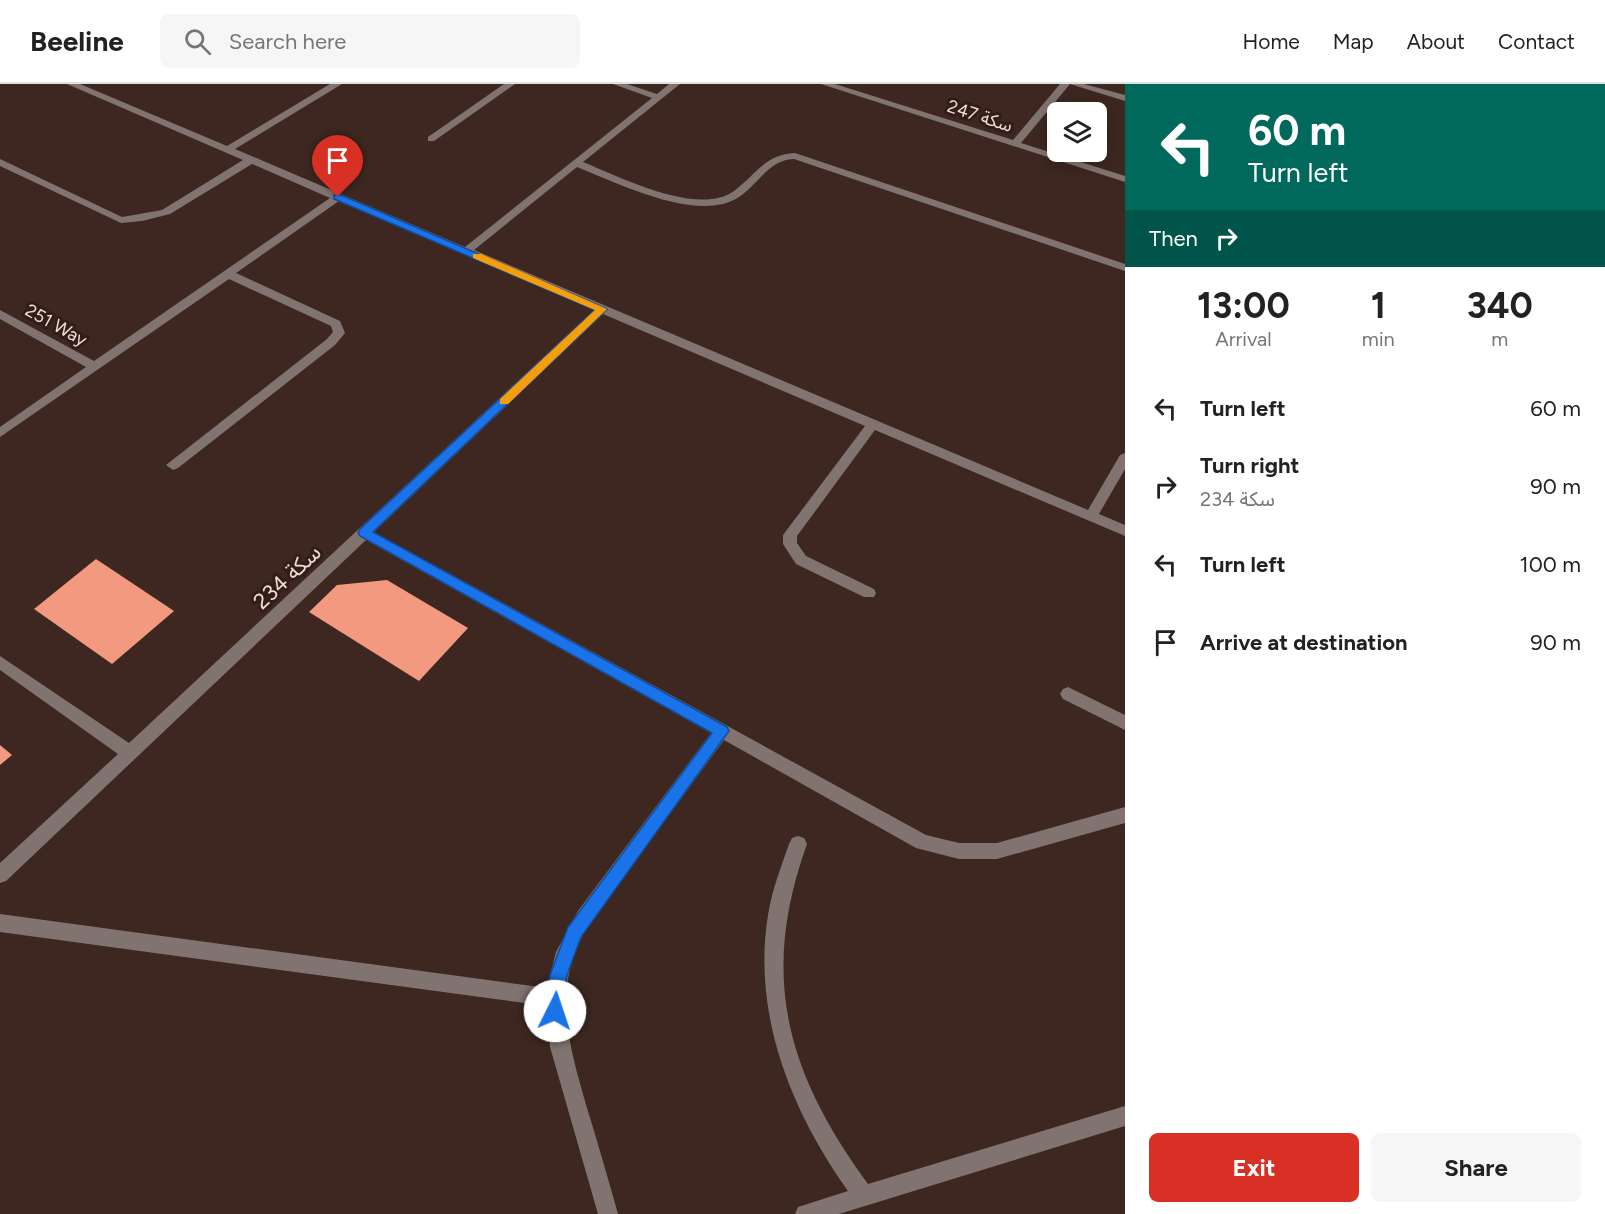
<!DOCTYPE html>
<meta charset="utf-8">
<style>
:root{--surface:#fff;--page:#f6f6f6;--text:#222;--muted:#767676;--line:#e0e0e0;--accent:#d93025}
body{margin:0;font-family:Figtree,"Noto Sans Arabic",sans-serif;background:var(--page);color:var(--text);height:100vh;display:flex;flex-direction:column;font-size:22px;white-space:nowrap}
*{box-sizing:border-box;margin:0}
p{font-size:20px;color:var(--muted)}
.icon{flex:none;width:33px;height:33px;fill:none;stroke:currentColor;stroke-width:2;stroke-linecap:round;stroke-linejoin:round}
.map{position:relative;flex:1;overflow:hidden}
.side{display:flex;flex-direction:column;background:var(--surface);width:480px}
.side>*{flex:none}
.guide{background:#00695c;color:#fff;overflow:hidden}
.controls{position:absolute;left:1047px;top:18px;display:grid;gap:12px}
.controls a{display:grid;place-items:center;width:60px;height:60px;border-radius:9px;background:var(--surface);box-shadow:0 3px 15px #0003;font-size:30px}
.pin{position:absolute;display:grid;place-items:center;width:51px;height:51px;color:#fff;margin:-62px -26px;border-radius:50% 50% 50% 0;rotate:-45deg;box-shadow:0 0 6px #0007}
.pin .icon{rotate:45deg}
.me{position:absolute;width:66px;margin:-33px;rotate:4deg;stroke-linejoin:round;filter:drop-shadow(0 0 4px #0008)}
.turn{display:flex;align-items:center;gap:21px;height:126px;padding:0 24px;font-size:27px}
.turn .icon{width:78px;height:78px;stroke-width:2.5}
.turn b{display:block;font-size:42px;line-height:51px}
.then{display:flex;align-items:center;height:57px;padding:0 24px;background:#0003;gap:12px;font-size:22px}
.eta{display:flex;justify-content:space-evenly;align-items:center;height:102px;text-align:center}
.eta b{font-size:36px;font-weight:700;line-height:42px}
.action{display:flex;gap:12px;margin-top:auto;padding:12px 24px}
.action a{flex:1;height:69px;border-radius:9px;background:var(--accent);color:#fff;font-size:24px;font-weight:700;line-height:69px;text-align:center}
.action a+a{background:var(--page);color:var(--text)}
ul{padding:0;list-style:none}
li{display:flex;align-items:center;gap:18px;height:78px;padding:0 24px}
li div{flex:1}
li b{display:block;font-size:22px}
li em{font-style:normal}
header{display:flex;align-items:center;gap:36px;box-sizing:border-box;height:84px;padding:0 30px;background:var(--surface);border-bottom:2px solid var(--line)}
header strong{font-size:28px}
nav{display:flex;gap:33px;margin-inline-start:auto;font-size:21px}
.search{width:420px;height:54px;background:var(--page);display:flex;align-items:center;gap:15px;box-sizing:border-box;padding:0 21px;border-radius:9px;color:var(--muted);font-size:22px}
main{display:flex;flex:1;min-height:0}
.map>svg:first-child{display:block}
.building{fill:#f2997f}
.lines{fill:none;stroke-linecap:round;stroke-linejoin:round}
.minor{fill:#807370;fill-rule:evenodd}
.route{fill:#1a73e8;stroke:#114b97;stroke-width:1.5}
.slow{fill:#f59e0b}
.labels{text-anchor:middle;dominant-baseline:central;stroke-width:6;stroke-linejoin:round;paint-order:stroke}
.far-street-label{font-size:18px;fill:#edddd9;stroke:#321d17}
.street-label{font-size:22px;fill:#edddd9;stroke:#321d17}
</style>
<header>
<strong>Beeline</strong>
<div class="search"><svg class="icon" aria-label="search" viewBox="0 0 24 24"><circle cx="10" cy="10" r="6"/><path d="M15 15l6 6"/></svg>Search here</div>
<nav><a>Home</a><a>Map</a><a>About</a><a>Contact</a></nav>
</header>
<main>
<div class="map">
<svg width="1125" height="1130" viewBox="0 0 1125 1130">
<rect width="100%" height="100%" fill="#3d2720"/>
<!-- building -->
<path class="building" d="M96,475L174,527L112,580L34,525Z
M387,496L468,544L419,597L309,528L337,501Z
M0,661L12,671L0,681Z"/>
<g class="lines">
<!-- minor -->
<path class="minor" d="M67,0H80L227,62L330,0H342L235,65L465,163L652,14L613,0H627L657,10L669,0H680L583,78C620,93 698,133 734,107C756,91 765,70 795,69L1125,180V187L794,75C768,76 759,100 739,113C698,140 618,99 577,83L474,166L1088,426L1120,371L1125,369V385L1099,430L1125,441V452L875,346L797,452V459L806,472L874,505L876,509L874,513H864L796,480L783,460V451L865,342L603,230L374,448L926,751L959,759H997L1125,723V739L997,775H959L916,764L724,656L590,839C550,904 568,956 587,1024C598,1059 608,1095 618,1130H598L550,963L546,922L0,848V830L547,904L556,868L578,827L711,649L366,456L6,797L0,799V779L118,670L0,586V572L129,659L594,226L339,117L236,189L340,237L345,249L335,261L178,384L173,386L166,381L327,255L333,248L331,242L229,195L0,353V343L86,283L0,235V226L94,277L330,114L252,80L170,130L142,137L121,139L0,82V75L122,133L162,126L243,76Z
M504,0H515L434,57H428V53Z
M821,0H835L1013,56L1060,0H1084L1125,11V17L1070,0L1021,59L1125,92V98Z
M1068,603L1125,631V646L1063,615L1060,610L1063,605Z
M798,752L804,754L807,760C759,893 787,989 868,1100L1125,1022V1042L839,1130H795L798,1123L848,1107C791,1027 752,930 768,831C772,806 781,783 789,760L792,754Z"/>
</g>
<!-- route -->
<path class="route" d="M334,111H341L607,225L373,448L727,643L729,647L581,853L567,891L561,933L555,935L549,933L547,927L550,891L568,843L712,649L360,452L358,449L360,445L595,226L334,115Z"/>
<!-- slow -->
<path class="slow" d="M473,170H481L607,225L508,320H500V315L595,226L473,174Z"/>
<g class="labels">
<!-- far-street labels -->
<g class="far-street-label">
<text transform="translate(980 32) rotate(18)">سكة 247</text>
<text transform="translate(56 241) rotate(29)">251 Way</text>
</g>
<!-- street labels -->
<g class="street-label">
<text transform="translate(287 493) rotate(-43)">سكة 234</text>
</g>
</g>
</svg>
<div class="controls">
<a><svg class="icon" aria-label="layers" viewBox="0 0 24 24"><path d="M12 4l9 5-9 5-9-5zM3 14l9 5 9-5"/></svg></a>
</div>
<div class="pin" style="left:338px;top:113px;background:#d93025"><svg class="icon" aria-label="arrive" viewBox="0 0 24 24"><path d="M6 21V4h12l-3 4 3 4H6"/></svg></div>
<svg class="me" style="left:555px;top:927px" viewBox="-20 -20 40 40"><circle r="19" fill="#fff"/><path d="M0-13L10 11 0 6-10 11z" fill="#1a73e8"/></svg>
</div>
<section class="side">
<div class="guide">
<div class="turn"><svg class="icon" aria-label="left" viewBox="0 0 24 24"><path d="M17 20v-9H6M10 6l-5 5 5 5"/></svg><div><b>60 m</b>Turn left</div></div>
<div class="then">Then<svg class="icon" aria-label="right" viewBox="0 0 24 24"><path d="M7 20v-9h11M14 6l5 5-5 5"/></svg></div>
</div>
<div class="eta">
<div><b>13:00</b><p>Arrival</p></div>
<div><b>1</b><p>min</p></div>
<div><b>340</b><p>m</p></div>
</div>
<ul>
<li><svg class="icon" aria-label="left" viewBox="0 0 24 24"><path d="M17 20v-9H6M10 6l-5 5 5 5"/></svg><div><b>Turn left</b></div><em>60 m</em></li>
<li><svg class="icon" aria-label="right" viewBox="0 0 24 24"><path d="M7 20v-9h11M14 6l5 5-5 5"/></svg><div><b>Turn right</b><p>سكة 234</p></div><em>90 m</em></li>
<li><svg class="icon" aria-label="left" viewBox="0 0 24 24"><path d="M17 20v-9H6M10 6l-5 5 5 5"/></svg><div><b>Turn left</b></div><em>100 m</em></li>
<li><svg class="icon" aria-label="arrive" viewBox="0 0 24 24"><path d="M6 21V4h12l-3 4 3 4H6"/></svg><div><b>Arrive at destination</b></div><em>90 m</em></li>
</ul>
<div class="action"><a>Exit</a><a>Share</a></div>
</section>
</main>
